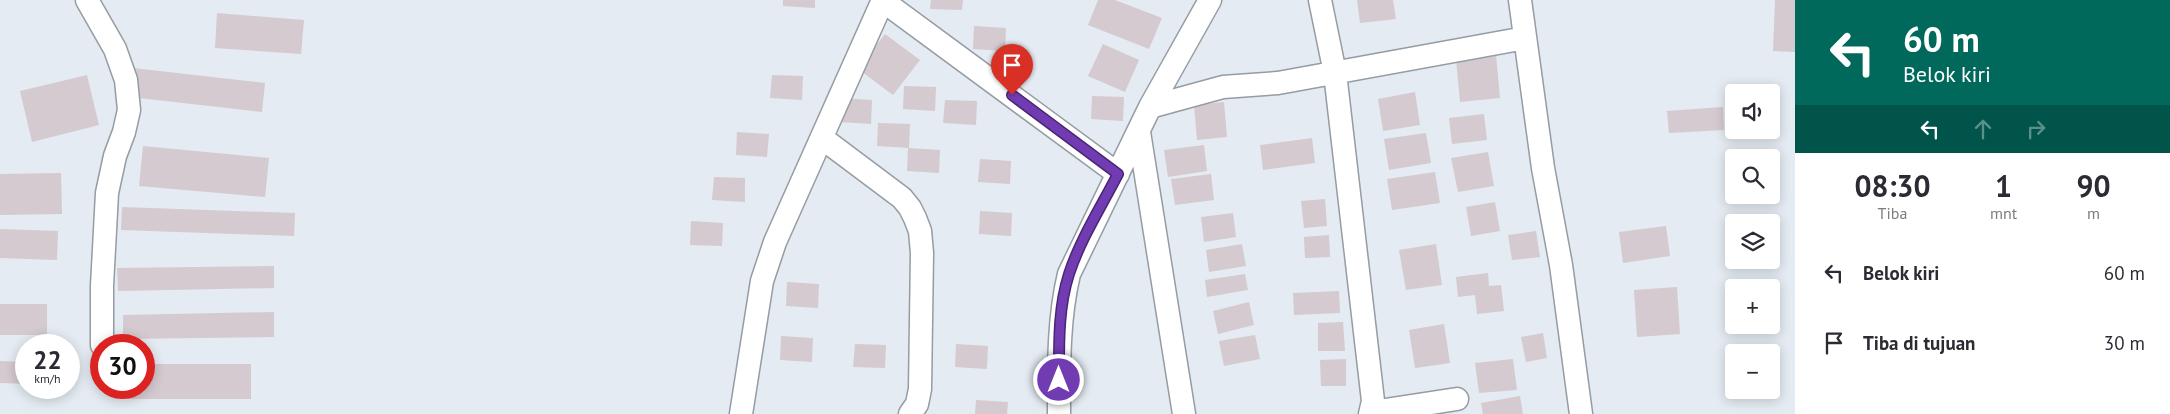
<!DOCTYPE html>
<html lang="id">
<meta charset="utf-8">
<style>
:root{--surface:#fff;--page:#f2f2f3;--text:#2b2b33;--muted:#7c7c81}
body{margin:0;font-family:"PT Sans",sans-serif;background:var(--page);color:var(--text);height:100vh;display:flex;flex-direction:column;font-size:19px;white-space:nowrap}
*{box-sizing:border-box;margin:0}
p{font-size:16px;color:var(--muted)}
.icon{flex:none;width:28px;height:28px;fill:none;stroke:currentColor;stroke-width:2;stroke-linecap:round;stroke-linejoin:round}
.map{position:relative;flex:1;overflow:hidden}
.sheet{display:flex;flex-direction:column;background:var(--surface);width:375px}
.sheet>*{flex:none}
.banner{background:#00695c;color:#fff;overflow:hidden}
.fabs{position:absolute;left:1725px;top:84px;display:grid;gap:10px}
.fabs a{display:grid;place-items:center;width:55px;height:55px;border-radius:5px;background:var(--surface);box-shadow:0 2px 12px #0003;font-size:25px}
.speed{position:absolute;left:15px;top:334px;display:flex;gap:10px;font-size:25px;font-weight:700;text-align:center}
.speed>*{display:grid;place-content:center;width:65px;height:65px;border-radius:50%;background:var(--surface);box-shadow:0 2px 12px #0003;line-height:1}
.speed small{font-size:12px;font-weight:400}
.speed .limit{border:8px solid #d22;background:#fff;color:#111}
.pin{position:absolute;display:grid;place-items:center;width:42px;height:42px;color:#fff;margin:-51px -21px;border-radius:50% 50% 50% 0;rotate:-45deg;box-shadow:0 0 5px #0007}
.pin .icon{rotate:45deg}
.me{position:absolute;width:55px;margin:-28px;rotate:0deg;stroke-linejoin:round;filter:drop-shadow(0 0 4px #0008)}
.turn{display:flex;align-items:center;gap:18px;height:105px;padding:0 25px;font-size:22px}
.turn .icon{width:65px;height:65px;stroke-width:2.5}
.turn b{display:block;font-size:35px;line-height:42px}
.lanes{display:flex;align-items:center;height:48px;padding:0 25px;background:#0003;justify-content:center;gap:25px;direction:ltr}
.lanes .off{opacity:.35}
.eta{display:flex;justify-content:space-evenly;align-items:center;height:85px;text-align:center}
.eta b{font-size:30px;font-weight:800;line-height:35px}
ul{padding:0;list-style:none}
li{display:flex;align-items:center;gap:15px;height:70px;padding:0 25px}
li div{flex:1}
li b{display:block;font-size:19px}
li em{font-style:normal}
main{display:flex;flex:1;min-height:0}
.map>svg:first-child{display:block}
.building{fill:#d4cacf}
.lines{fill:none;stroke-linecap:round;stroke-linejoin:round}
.street-casing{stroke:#959ca2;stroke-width:25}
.street{stroke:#fff;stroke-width:22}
.route-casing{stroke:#492674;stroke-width:12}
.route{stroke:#713bb2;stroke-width:9}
</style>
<main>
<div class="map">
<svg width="1795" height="414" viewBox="0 0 1795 414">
<rect width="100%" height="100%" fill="#e4ebf2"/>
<!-- building -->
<path class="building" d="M783,0H815V8L783,6Z
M931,0H963L962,10L930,9Z
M1098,0H1115L1162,18L1149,49L1088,25Z
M1357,0H1393L1396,19L1360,23Z
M1775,0H1795V52L1773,51Z
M217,13L304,20L301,54L215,48Z
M974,26L1006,28L1005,51L973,49Z
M885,34L920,60L893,95L858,69Z
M1103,44L1139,60L1125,92L1088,76Z
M1496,55L1500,98L1460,102L1456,59Z
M133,68L265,83L262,112L130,97Z
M87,75L99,125L32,142L20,91Z
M772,75L803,76L802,100L770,98Z
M904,86L936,87L935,111L903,109Z
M1415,92L1420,125L1383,131L1378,99Z
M1092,96L1124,97L1123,121L1091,119Z
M840,98L872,100L871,124L839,122Z
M945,100L977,101L976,125L943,123Z
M1224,102L1227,137L1197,140L1194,105Z
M1723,107L1724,130L1669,133L1667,111Z
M1484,114L1487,140L1452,144L1449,118Z
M878,123L910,124L909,148L877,146Z
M737,132L769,134L767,157L736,155Z
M1426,133L1431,163L1389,170L1384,139Z
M1312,138L1315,163L1263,170L1260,145Z
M1204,145L1207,171L1168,177L1164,150Z
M143,146L269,158L265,197L139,186Z
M908,148L940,150L939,173L907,171Z
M1488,152L1494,186L1458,192L1451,158Z
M980,159L1011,161L1010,184L978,182Z
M1435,172L1440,203L1392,210L1387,179Z
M61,173L62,214L0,215V174Z
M1211,174L1214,200L1175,205L1171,179Z
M714,177L745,178V202L712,200Z
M1325,199L1327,226L1304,228L1301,201Z
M1495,202L1500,231L1471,236L1466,207Z
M122,207L295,213L294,236L121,230Z
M980,211L1012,213L1011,236L979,234Z
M1233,213L1236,237L1204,242L1201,217Z
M691,221L723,223L722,246L690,245Z
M1666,226L1670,256L1623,263L1619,232Z
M0,229L58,231L57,260L0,258Z
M1536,231L1540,257L1512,260L1508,235Z
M1329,235L1330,257L1305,258L1304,237Z
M1242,244L1246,266L1209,272L1206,250Z
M1436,244L1442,285L1406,290L1399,250Z
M274,266V288L118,291L117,268Z
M1488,273L1489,286L1501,285L1504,311L1477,314L1475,295L1458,297L1456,277Z
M1245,274L1248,290L1207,297L1205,280Z
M787,282L819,284L818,308L786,306Z
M1677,287L1680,334L1637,337L1634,290Z
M1339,291L1340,313L1294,315L1293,293Z
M1249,302L1254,325L1218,334L1213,311Z
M0,304H47V335H0Z
M274,312V337L123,339V315Z
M1343,322L1345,351H1318V323Z
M1444,324L1450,363L1415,368L1409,330Z
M1543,333L1547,358L1526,362L1521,337Z
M1255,335L1260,359L1224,366L1219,341Z
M781,336L813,338L812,362L780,360Z
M855,344L886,345L885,368L853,367Z
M956,344L988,346L987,369L955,367Z
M1346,359V386H1321L1320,360Z
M1513,359L1517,390L1479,393L1475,363Z
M0,361L26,362V384L0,383Z
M144,364H251V399H126V388H144Z
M1520,396L1523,414H1483L1481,403Z
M976,400L1008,402L1007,414H975Z"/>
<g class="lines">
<!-- street casing -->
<g class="street-casing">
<path id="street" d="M87,0L115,49L126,80L129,110L124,132L115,156L107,193L102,286V345
M1320,0L1335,73L1373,401L1370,414
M1520,0L1543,168L1561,265L1581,414
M883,1L1118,174
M1150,107L1223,87L1278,83L1525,38
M1139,132L1184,414
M822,138L902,198L910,208L915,218L920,231L922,253L920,389L917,404L910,414
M1372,412L1457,399
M741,414L762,281L775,242L883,0
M1059,414C1059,367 1058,320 1069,274L1150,107L1210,0"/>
</g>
<!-- street -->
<use href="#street" class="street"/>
</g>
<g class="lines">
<!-- route casing -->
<g class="route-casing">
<path id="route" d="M1012,95L1118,174C1101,207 1080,240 1069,274C1058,308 1059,345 1059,380"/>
</g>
<!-- route -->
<use href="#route" class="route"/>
</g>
</svg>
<div class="fabs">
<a><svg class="icon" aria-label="sound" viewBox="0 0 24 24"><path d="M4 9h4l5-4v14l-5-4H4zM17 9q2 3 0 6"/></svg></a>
<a><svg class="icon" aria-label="search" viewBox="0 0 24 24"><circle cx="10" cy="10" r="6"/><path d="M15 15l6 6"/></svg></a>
<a><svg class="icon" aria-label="layers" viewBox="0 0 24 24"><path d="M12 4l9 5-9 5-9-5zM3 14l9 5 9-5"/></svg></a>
<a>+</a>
<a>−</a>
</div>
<div class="speed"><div>22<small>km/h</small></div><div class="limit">30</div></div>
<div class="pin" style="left:1012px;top:95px;background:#d93025"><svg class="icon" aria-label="arrive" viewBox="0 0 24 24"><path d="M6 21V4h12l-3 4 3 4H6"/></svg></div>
<svg class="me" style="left:1059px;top:380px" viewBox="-20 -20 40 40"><circle r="17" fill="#713bb2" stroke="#fff" stroke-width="3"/><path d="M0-11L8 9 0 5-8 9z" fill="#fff"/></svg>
</div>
<section class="sheet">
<div class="banner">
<div class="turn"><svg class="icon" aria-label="left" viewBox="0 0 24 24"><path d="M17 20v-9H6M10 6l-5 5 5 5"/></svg><div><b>60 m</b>Belok kiri</div></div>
<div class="lanes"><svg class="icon" aria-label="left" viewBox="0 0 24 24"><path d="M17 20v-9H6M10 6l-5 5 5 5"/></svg><svg class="icon off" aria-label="ahead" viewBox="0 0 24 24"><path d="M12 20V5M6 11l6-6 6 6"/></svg><svg class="icon off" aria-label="right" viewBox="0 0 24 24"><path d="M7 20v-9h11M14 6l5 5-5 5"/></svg></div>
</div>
<div class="eta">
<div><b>08:30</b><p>Tiba</p></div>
<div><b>1</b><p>mnt</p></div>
<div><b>90</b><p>m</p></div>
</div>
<ul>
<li><svg class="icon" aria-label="left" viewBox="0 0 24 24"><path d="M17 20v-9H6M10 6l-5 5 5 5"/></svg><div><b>Belok kiri</b></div><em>60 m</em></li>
<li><svg class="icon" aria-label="arrive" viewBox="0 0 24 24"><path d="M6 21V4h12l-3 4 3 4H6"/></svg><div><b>Tiba di tujuan</b></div><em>30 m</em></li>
</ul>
</section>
</main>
